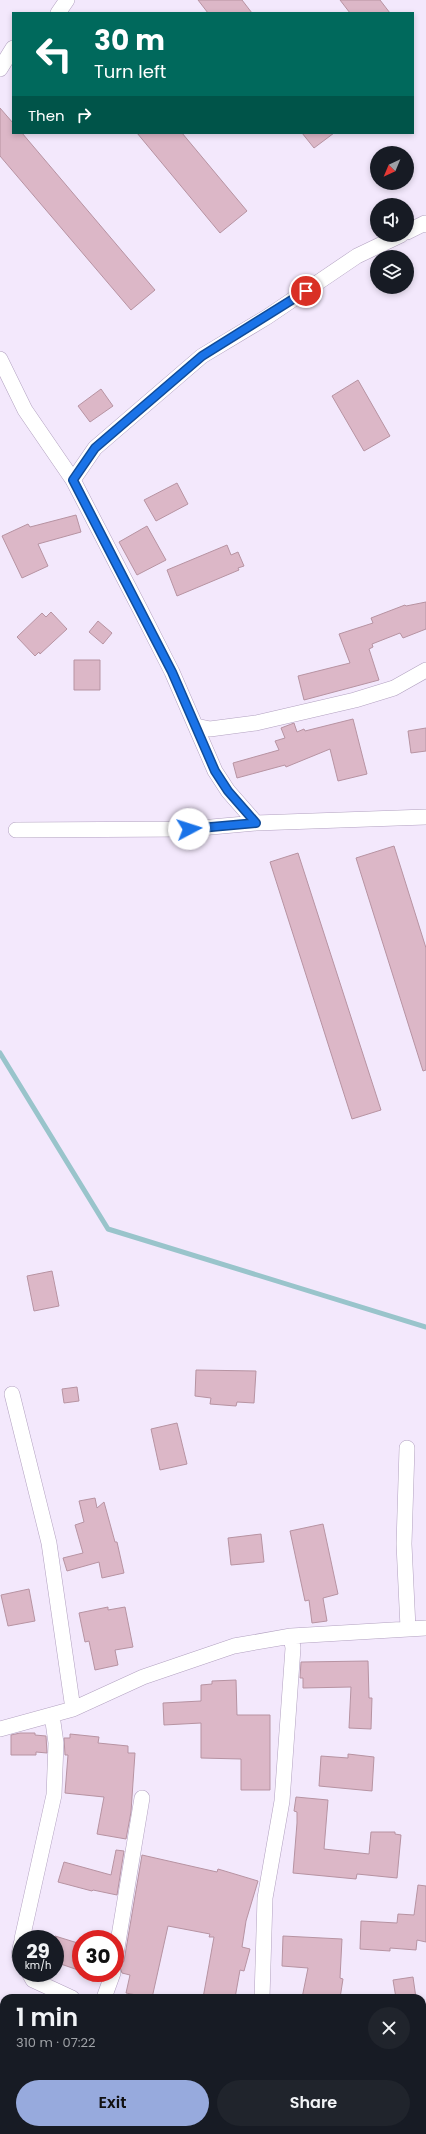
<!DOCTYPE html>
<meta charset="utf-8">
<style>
:root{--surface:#171b24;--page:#20242c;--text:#f1f3f6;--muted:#9ea1a6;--accent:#97aadd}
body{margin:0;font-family:Poppins,sans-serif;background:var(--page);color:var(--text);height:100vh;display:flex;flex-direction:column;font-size:15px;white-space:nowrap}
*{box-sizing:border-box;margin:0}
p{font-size:13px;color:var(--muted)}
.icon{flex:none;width:22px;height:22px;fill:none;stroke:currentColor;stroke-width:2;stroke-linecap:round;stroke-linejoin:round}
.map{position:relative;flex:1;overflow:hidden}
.side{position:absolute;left:0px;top:1994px;width:426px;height:140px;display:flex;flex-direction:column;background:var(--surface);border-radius:12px 12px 0 0;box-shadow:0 2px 6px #0003}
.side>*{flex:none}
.banner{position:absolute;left:12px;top:12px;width:402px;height:122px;border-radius:0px;box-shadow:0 2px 6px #0003;background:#00695c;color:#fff;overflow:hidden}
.needle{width:26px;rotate:224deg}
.buttons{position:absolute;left:370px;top:146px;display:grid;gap:8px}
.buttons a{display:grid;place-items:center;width:44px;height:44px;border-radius:50%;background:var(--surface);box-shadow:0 2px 6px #0003;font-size:20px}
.speed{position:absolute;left:12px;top:1930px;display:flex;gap:8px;font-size:20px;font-weight:700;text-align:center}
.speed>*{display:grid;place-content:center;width:52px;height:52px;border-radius:50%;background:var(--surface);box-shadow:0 2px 6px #0003;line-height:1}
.speed small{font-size:10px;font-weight:400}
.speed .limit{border:6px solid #d22;background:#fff;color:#111}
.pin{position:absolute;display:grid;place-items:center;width:34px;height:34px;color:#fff;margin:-17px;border:2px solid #fff;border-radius:50%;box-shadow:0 1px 4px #0007}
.me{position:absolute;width:44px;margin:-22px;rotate:85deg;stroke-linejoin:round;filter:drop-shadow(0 0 3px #0008)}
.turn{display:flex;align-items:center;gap:14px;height:84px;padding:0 16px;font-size:18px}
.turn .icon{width:52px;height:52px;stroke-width:2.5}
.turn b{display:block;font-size:28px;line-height:34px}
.then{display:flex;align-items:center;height:38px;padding:0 16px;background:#0003;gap:8px;font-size:15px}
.round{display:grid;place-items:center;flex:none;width:42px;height:42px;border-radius:21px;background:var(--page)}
.headline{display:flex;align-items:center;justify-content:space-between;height:68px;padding:0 16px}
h1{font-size:24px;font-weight:600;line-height:30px}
.button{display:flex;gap:8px;margin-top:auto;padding:8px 16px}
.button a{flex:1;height:46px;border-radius:24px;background:var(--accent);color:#111;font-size:16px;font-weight:600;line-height:46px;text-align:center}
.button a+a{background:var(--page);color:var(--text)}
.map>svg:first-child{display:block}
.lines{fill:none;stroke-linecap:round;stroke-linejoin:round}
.stream{stroke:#99c4cb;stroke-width:5}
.building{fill:#dcb7c7;stroke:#b793a2}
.street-casing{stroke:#b2a1c0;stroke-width:16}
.street{stroke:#fff;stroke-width:15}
.route-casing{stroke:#114b97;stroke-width:10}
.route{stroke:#1a73e8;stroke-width:7}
</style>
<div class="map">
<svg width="426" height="2134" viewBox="0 0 426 2134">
<rect width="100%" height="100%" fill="#f3e8fc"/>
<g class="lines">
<!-- stream -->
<path class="stream" d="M0,1053L108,1229L426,1327"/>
</g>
<!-- building -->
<path class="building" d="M198,0H242L252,13H208Z
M340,0H380L390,13H350Z
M0,108L13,123V133H22L155,290L131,310L0,156Z
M137,133H182L247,211L220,233Z
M302,133H334L314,148Z
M358,380L390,436L364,451L332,396Z
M101,389L113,406L90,422L78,406Z
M177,483L188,504L156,521L144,500Z
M76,515L81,532L38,544L48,566L22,578L2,536L28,524L30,527Z
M147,526L166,560L137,575L119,542Z
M227,545L231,555L238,552L244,566L238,568L239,570L177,596L167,570Z
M426,602V629L403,638L400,633L372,644L373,647L369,649L379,680L304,700L298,676L350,663L339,634L373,623L371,618L405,605L406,606Z
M51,612L67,629L40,654L39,652L35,656L17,637L42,613L46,617Z
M98,621L112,633L103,644L89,632Z
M74,660H100V690H74Z
M353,719L367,774L338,781L330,749L286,767L285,765L237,778L233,763L279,750L275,741L285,738L281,728L294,723L297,732L304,729L305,731Z
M426,728V751L411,753L408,731Z
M394,846L426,948V1070L423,1071L356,858Z
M298,853L381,1110L352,1119L270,862Z
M52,1271L59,1306L34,1311L27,1276Z
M196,1370L256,1371L254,1403L237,1402L236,1406L210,1404L211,1398L195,1396Z
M77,1387L79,1401L64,1403L62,1389Z
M177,1423L187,1464L160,1470L151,1429Z
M95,1498L97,1508L104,1502L115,1542H117L124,1573L102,1578L99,1562L67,1571L63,1558L83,1553L75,1525L84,1522L79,1501Z
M323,1524L338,1594L323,1598L327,1621L312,1623L309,1600L305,1601L290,1531Z
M261,1534L264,1562L231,1565L228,1538Z
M29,1589L35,1621L8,1626L1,1595Z
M108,1607V1610L125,1607L133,1647L115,1650L118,1665L95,1670L89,1641L85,1642L79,1613Z
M368,1661L369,1698H372L371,1729L349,1728L351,1687L303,1688V1678H300L301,1662Z
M236,1680L237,1715H270V1790H241V1759L201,1758V1723L164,1725L163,1703L201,1701V1685L212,1684V1681Z
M20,1733H35V1735L46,1736L47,1753L36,1752V1755H11V1735Z
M70,1734L99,1737L98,1743L128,1746V1753H135L131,1812L126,1839L97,1834L104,1797L65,1793L68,1755H65L64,1738H70Z
M348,1754L374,1757L372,1791L319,1786L321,1756L348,1758Z
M296,1797L328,1800L324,1849L369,1854L371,1832H395V1834L401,1835L397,1878L357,1874L356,1879L293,1873L297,1823V1812L294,1811Z
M116,1850L124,1851L117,1895L93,1890L92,1891L58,1882L64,1862L111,1875Z
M142,1855L217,1872L218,1869L258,1881L246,1921L242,1947L250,1949L244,1971L240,1970L235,1998H203L214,1937H209L210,1934L168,1926L152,1998L126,1993L130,1975L122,1973L120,1967L124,1961Z
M418,1885L426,1886V1942L417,1940L416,1950L390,1948V1951L360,1949L361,1921L397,1923L398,1914L414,1915Z
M55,1936L81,1944V1971L55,1962Z
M283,1936L342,1939L340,1978L343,1979L340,1998H302L308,1968L282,1966Z
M413,1977L416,1998H396L393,1980Z"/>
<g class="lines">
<!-- street casing -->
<g class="street-casing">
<path id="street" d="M58,13L67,0
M0,69L13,48
M407,232L425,223L426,225
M0,359L25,410L73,480L141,611L172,672L215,771L228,791L256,823
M73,480L95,448L202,356L267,317L357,256L401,235
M196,726L210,729L256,723L355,700L394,688L426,670
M16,830L189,829L256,823L426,817
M12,1394L49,1543L73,1709
M407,1448L404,1544L408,1628
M0,1729L73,1709L143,1677L234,1646L291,1636L426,1628
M22,1939L54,1795L56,1743L52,1715
M21,1944L19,1955L21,1959
M115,1960L142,1798
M29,1973L33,1980L72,1998
M104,1998L113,1973
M262,1998L265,1898L282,1801L293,1648L291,1636
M0,2077L4,2078
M41,2134L43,2130
M240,2134L241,2130"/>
</g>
<!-- street -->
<use href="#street" class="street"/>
</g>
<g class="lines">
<!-- route casing -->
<g class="route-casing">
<path id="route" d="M189,829L256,823L228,791L215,771L172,672L73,480L95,448L202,356L306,291"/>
</g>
<!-- route -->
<use href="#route" class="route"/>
</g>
</svg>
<div class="buttons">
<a><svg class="needle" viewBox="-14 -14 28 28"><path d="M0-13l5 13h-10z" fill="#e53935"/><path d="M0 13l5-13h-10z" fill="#9ea1a6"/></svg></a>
<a><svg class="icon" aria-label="sound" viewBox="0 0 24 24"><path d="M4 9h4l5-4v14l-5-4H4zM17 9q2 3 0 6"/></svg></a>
<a><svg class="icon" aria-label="layers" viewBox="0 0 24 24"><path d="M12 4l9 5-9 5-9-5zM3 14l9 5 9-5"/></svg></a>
</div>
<div class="speed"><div>29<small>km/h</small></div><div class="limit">30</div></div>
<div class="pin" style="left:306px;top:291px;background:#d93025"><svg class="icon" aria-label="arrive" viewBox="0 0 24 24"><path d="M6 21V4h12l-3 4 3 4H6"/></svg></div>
<svg class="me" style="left:189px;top:829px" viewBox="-20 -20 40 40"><circle r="19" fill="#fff"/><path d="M0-13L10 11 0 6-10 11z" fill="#1a73e8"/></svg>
<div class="banner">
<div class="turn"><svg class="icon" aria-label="left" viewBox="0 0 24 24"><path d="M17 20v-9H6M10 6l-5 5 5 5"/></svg><div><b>30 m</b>Turn left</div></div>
<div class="then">Then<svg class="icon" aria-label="right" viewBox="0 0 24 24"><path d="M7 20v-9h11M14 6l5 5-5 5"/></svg></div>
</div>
<section class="side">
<div class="headline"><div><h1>1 min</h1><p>310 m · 07:22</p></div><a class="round"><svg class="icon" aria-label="close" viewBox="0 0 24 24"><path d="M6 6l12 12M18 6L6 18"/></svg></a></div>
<div class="button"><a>Exit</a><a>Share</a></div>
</section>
</div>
